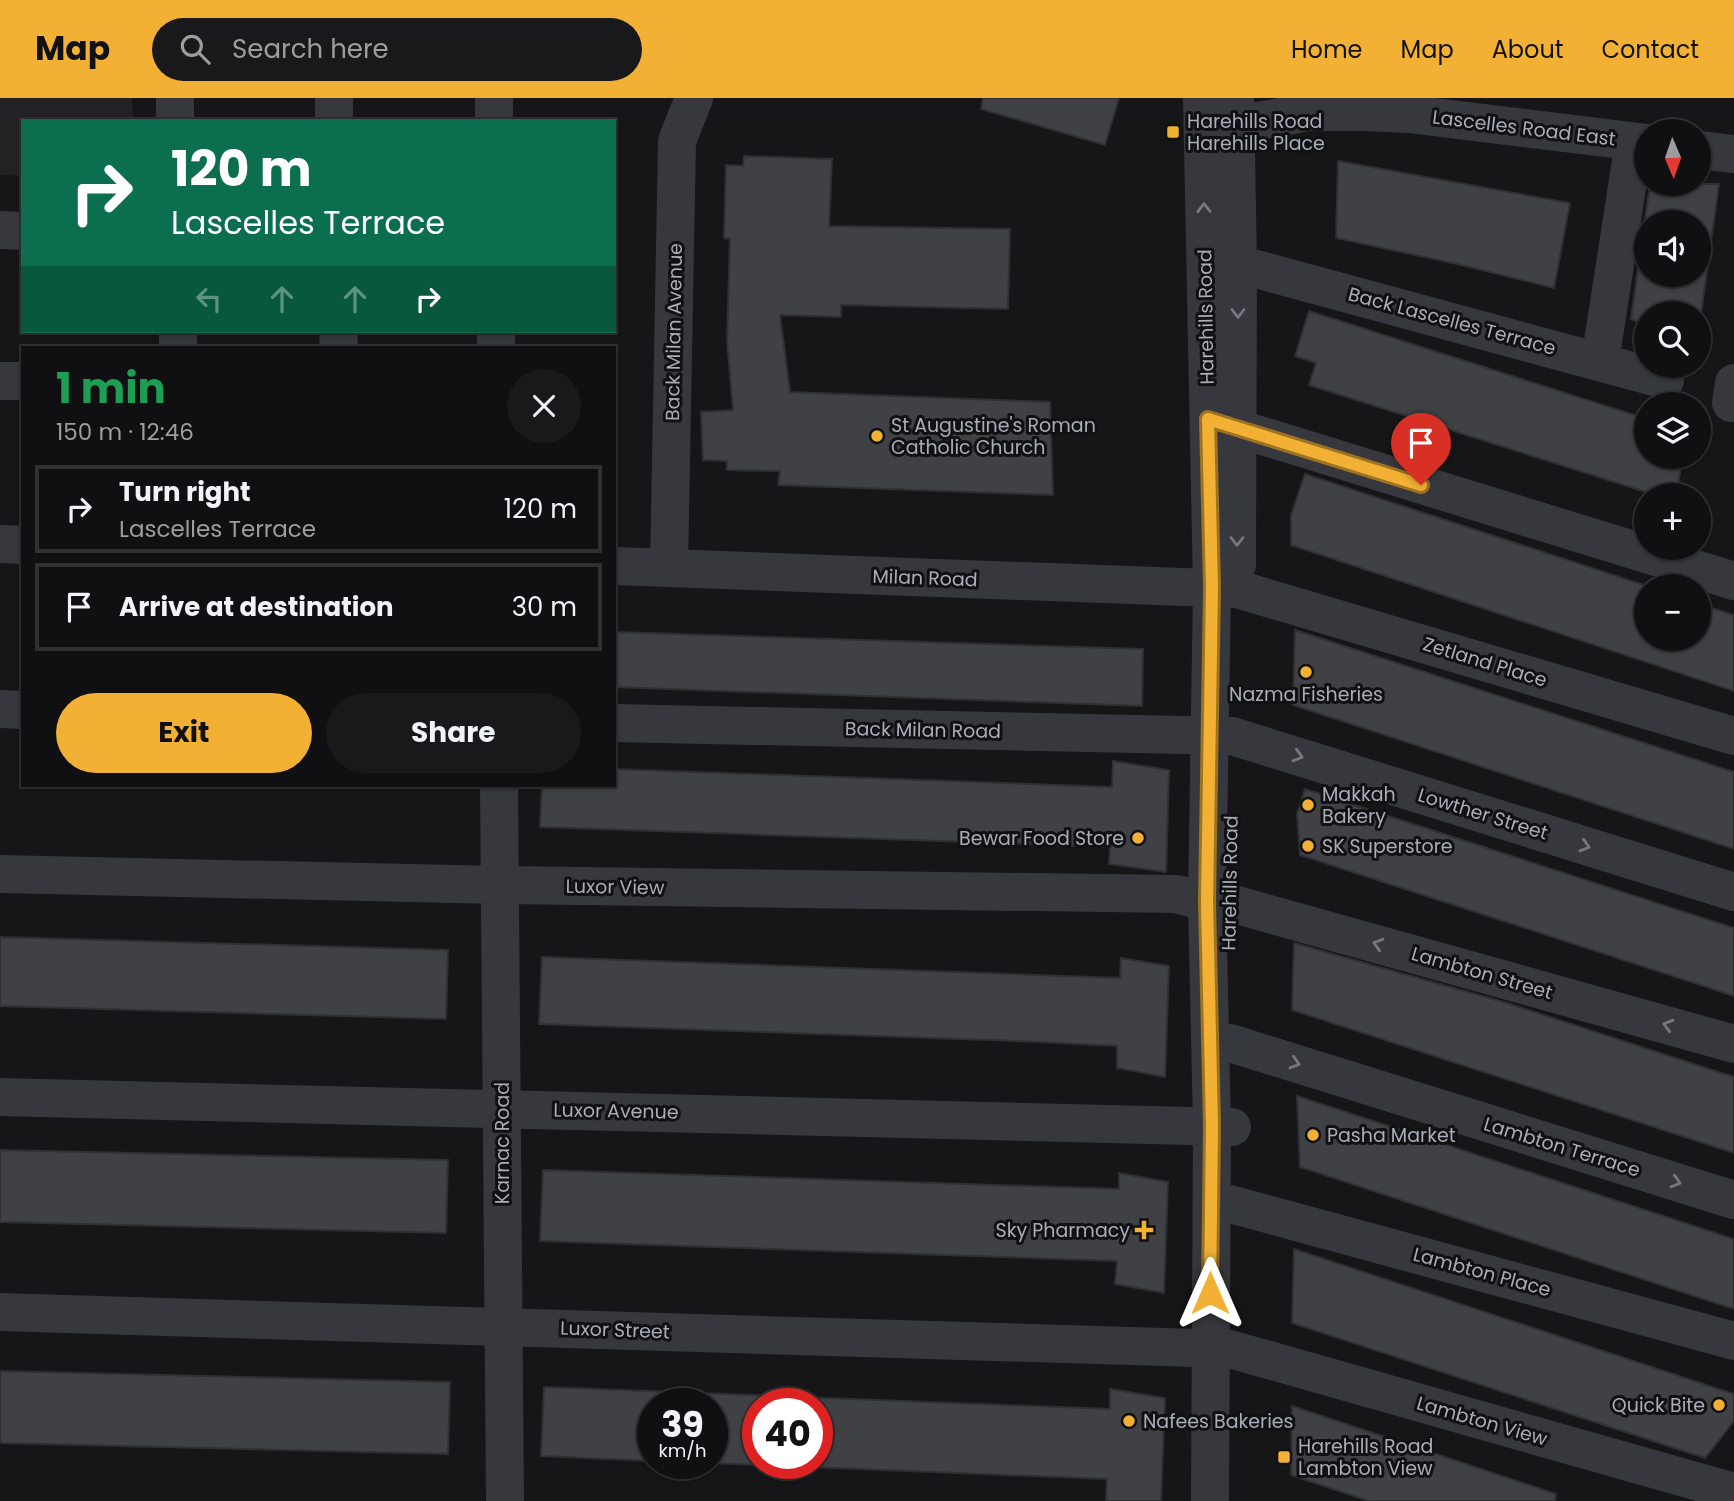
<!DOCTYPE html>
<meta charset="utf-8">
<style>
:root{--surface:#101012;--page:#19191b;--text:#f1f3f6;--muted:#9c9d9f;--line:#303032;--accent:#f2b134}
body{margin:0;font-family:Poppins,sans-serif;background:var(--page);color:var(--text);height:100vh;display:flex;flex-direction:column;font-size:26px;white-space:nowrap}
*{box-sizing:border-box;margin:0}
p{font-size:23px;color:var(--muted)}
.icon{flex:none;width:38px;height:38px;fill:none;stroke:currentColor;stroke-width:2;stroke-linecap:round;stroke-linejoin:round}
.map{position:relative;flex:1;overflow:hidden}
.details{position:absolute;left:21px;top:248px;width:595px;height:441px;display:flex;flex-direction:column;background:var(--surface);border-radius:0px;box-shadow:0 2px 5px #0004,0 0 0 2px var(--line)}
.details>*{flex:none}
.banner{position:absolute;left:21px;top:21px;width:595px;height:214px;border-radius:0px;box-shadow:0 2px 5px #0004,0 0 0 2px var(--line);background:#0b6e4f;color:#fff;overflow:hidden}
.needle{width:46px;rotate:178deg}
.tools{position:absolute;left:1634px;top:21px;display:grid;gap:14px}
.tools a{display:grid;place-items:center;width:77px;height:77px;border-radius:50%;background:var(--surface);box-shadow:0 2px 5px #0004,0 0 0 2px var(--line);font-size:35px}
.speed{position:absolute;left:637px;top:1290px;display:flex;gap:14px;font-size:35px;font-weight:700;text-align:center}
.speed>*{display:grid;place-content:center;width:91px;height:91px;border-radius:50%;background:var(--surface);box-shadow:0 2px 5px #0004,0 0 0 2px var(--line);line-height:1}
.speed small{font-size:18px;font-weight:400}
.speed .limit{border:10px solid #d22;background:#fff;color:#111}
.pin{position:absolute;display:grid;place-items:center;width:60px;height:60px;color:#fff;margin:-72px -30px;border-radius:50% 50% 50% 0;rotate:-45deg;box-shadow:0 0 7px #0007}
.pin .icon{rotate:45deg}
.me{position:absolute;width:77px;margin:-38px;rotate:0deg;stroke-linejoin:round;filter:drop-shadow(0 0 5px #0008)}
.turn{display:flex;align-items:center;gap:24px;height:147px;padding:0 35px;font-size:32px}
.turn .icon{width:91px;height:91px;stroke-width:2.5}
.turn b{display:block;font-size:49px;line-height:60px}
.lanes{display:flex;align-items:center;height:66px;padding:0 35px;background:#0003;justify-content:center;gap:35px;direction:ltr}
.lanes .off{opacity:.35}
.round{display:grid;place-items:center;flex:none;width:74px;height:74px;border-radius:37px;background:var(--page)}
.headline{display:flex;align-items:center;justify-content:space-between;height:119px;padding:0 35px}
h1{font-size:42px;font-weight:700;line-height:52px;color:#1e9e55}
.cta{display:flex;gap:14px;margin-top:auto;padding:14px 35px}
.cta a{flex:1;height:80px;border-radius:42px;background:var(--accent);color:#111;font-size:28px;font-weight:700;line-height:80px;text-align:center}
.cta a+a{background:var(--page);color:var(--text)}
ul{padding:0;list-style:none}
li{display:flex;align-items:center;gap:21px;height:88px;margin:0 14px 10px;padding:0 21px;border:4px solid var(--line);border-radius:0px}
li div{flex:1}
li b{display:block;font-size:26px}
li em{font-style:normal}
header{display:flex;align-items:center;gap:42px;box-sizing:border-box;height:98px;padding:0 35px;background:var(--accent);color:#111}
header strong{font-size:33px}
nav{display:flex;gap:38px;margin-inline-start:auto;font-size:24px}
.search{width:490px;height:63px;background:var(--page);display:flex;align-items:center;gap:18px;box-sizing:border-box;padding:0 24px;border-radius:38px;color:var(--muted);font-size:26px}
.map>svg:first-child{display:block}
.built{fill:#222225}
.building{fill:#404145;stroke:#303034;stroke-width:2;fill-rule:evenodd}
.lines{fill:none;stroke-linecap:round;stroke-linejoin:round}
.minor{stroke:#37383d;stroke-width:38}
.oneway{stroke:#757881}
.route-casing{stroke:#9d7322;stroke-width:18}
.route{stroke:#f2b134;stroke-width:12}
.poi-dot{fill:#f2b134;stroke:#111113;stroke-width:2.5}
.labels{text-anchor:middle;dominant-baseline:central;stroke-width:6;stroke-linejoin:round;paint-order:stroke}
.poi-label{font-size:19px;fill:#a8adb8;stroke:#111113;text-anchor:start}
.street-label{font-size:19px;fill:#a8adb8;stroke:#111113}
</style>
<header>
<strong>Map</strong>
<div class="search"><svg class="icon" aria-label="search" viewBox="0 0 24 24"><circle cx="10" cy="10" r="6"/><path d="M15 15l6 6"/></svg>Search here</div>
<nav><a>Home</a><a>Map</a><a>About</a><a>Contact</a></nav>
</header>
<div class="map">
<svg width="1734" height="1403" viewBox="0 0 1734 1403">
<rect width="100%" height="100%" fill="#161618"/>
<!-- built -->
<path class="built" d="M0,0H132L133,23H23V78L0,77Z"/>
<!-- building -->
<path class="building" d="M983,0H1119L1105,47L981,11Z
M744,58L832,61L829,128L1010,131L1008,211L841,207V219L780,217L790,294L1050,304L1053,397L778,387L780,373L727,372V363L703,362L701,314L733,312L727,243L730,141L724,140L726,67L743,68Z
M1338,63L1570,105L1554,190L1457,166L1336,140Z
M1650,86H1719L1699,231V215H1647V227L1631,221ZM1647,124H1699V177H1647Z
M1309,213L1647,321V359H1682L1677,397H1655L1309,287L1316,265L1295,258Z
M1305,376L1647,488V541H1699V506L1734,517V593L1291,447V417Z
M1295,532L1734,674V751L1293,607Z
M614,534L1143,551L1142,608L614,589Z
M1113,663L1169,672L1166,774L1109,766L1110,749L540,729L542,688H614V671L1112,689Z
M1305,691L1734,830V898L1300,757L1297,716Z
M0,839L448,852L446,921L0,908Z
M1294,845L1507,905L1734,979V1055L1292,912Z
M542,859L1120,880L1121,860L1169,868L1165,979L1117,970V948L1018,943L539,926Z
M1297,998L1734,1141V1211L1300,1069Z
M0,1052L448,1062L446,1135L0,1124Z
M543,1072L1119,1091V1075L1168,1084L1164,1195L1115,1186L1117,1163L540,1143Z
M1294,1151L1734,1296V1323L1705,1360L1292,1225Z
M0,1273L450,1284L448,1356L0,1345Z
M544,1289L1110,1311V1291L1165,1300L1161,1403H1106L1107,1381L711,1365L712,1306H653V1363L541,1358ZM758,1306H817V1365H758Z
M1292,1308L1556,1396L1555,1403H1369L1291,1377Z"/>
<g class="lines">
<!-- minor -->
<path class="minor" d="M175,0V23
M334,0V23
M494,0V23
M1202,0L1212,490L1207,804L1212,1028L1210,1403
M1235,0L1238,166L1237,467
M1235,27L1309,14H1362L1409,16L1647,45
M1699,52L1734,56
M0,132L23,133
M1238,166L1665,282
M178,233V250
M338,233L339,250
M496,233V250
M1600,263L1634,44
M0,283H23
M1731,305L1734,285
M1214,323L1734,483
M0,446L23,447
M614,468L1237,491L1734,638
M669,470L677,43L694,0
M0,611L23,612
M614,625L1232,638L1734,794
M499,688L505,1403
M0,776L500,787L1176,796L1207,804L1230,805L1734,946
M1230,945L1734,1102
M0,999L1232,1029
M1230,1106L1734,1243
M0,1214L1230,1251L1734,1394"/>
</g>
<!-- one-way arrows -->
<defs><path id="oneway-chevron" d="M-2-3.5L2.5 0L-2 3.5" fill="none" stroke-width="1.6" stroke-linecap="round" stroke-linejoin="round" transform="scale(1.75)"/></defs>
<g class="oneway">
<use href="#oneway-chevron" transform="translate(1204 110) rotate(-91)"/>
<use href="#oneway-chevron" transform="translate(1238 215) rotate(90)"/>
<use href="#oneway-chevron" transform="translate(1237 443) rotate(90)"/>
<use href="#oneway-chevron" transform="translate(1298 658) rotate(17)"/>
<use href="#oneway-chevron" transform="translate(1585 748) rotate(17)"/>
<use href="#oneway-chevron" transform="translate(1378 846) rotate(-164)"/>
<use href="#oneway-chevron" transform="translate(1668 927) rotate(-164)"/>
<use href="#oneway-chevron" transform="translate(1295 965) rotate(17)"/>
<use href="#oneway-chevron" transform="translate(1676 1084) rotate(17)"/>
</g>
<g class="lines">
<!-- route casing -->
<g class="route-casing">
<path id="route" d="M1210,1195L1212,1028L1207,804L1212,490L1208,321L1421,387"/>
</g>
<!-- route -->
<use href="#route" class="route"/>
</g>
<!-- markers -->
<g class="poi-dot">
<rect x="1166" y="27" width="14" height="14" rx="3.5"/>
<circle cx="877" cy="338" r="7"/>
<circle cx="1306" cy="574" r="7"/>
<circle cx="1308" cy="707" r="7"/>
<circle cx="1138" cy="740" r="7"/>
<circle cx="1308" cy="748" r="7"/>
<circle cx="1313" cy="1037" r="7"/>
<path d="M1140.5 1121.5h7v7h7v7h-7v7h-7v-7h-7v-7h7z"/>
<circle cx="1719" cy="1307" r="7"/>
<circle cx="1129" cy="1323" r="7"/>
<rect x="1277" y="1352" width="14" height="14" rx="3.5"/>
</g>
<g class="labels">
<!-- poi labels -->
<g class="poi-label">
<text x="1187" y="23">Harehills Road<tspan x="1187" dy="22">Harehills Place</tspan></text>
<text x="891" y="327">St Augustine's Roman<tspan x="891" dy="22">Catholic Church</tspan></text>
<text x="1306" y="596" text-anchor="middle">Nazma Fisheries</text>
<text x="1322" y="696">Makkah<tspan x="1322" dy="22">Bakery</tspan></text>
<text x="1124" y="740" text-anchor="end">Bewar Food Store</text>
<text x="1322" y="748">SK Superstore</text>
<text x="1327" y="1037">Pasha Market</text>
<text x="1130" y="1132" text-anchor="end">Sky Pharmacy</text>
<text x="1705" y="1307" text-anchor="end">Quick Bite</text>
<text x="1143" y="1323">Nafees Bakeries</text>
<text x="1298" y="1348">Harehills Road<tspan x="1298" dy="22">Lambton View</tspan></text>
</g>
<!-- street labels -->
<g class="street-label">
<text transform="translate(1524 30) rotate(7)">Lascelles Road East</text>
<text transform="translate(1206 219) rotate(-91)">Harehills Road</text>
<text transform="translate(1452 223) rotate(15)">Back Lascelles Terrace</text>
<text transform="translate(674 234) rotate(-89)">Back Milan Avenue</text>
<text transform="translate(925 480) rotate(2)">Milan Road</text>
<text transform="translate(1485 564) rotate(17)">Zetland Place</text>
<text transform="translate(923 632) rotate(1)">Back Milan Road</text>
<text transform="translate(1483 716) rotate(17)">Lowther Street</text>
<text transform="translate(1230 785) rotate(-89)">Harehills Road</text>
<text transform="translate(615 789) rotate(1)">Luxor View</text>
<text transform="translate(1482 875) rotate(16)">Lambton Street</text>
<text transform="translate(616 1013) rotate(1)">Luxor Avenue</text>
<text transform="translate(502 1045) rotate(-90)">Karnac Road</text>
<text transform="translate(1562 1049) rotate(17)">Lambton Terrace</text>
<text transform="translate(1482 1174) rotate(15)">Lambton Place</text>
<text transform="translate(615 1232) rotate(2)">Luxor Street</text>
<text transform="translate(1482 1323) rotate(16)">Lambton View</text>
</g>
</g>
</svg>
<div class="tools">
<a><svg class="needle" viewBox="-14 -14 28 28"><path d="M0-13l5 13h-10z" fill="#e53935"/><path d="M0 13l5-13h-10z" fill="#9c9d9f"/></svg></a>
<a><svg class="icon" aria-label="sound" viewBox="0 0 24 24"><path d="M4 9h4l5-4v14l-5-4H4zM17 9q2 3 0 6"/></svg></a>
<a><svg class="icon" aria-label="search" viewBox="0 0 24 24"><circle cx="10" cy="10" r="6"/><path d="M15 15l6 6"/></svg></a>
<a><svg class="icon" aria-label="layers" viewBox="0 0 24 24"><path d="M12 4l9 5-9 5-9-5zM3 14l9 5 9-5"/></svg></a>
<a>+</a>
<a>−</a>
</div>
<div class="speed"><div>39<small>km/h</small></div><div class="limit">40</div></div>
<div class="pin" style="left:1421px;top:387px;background:#d93025"><svg class="icon" aria-label="arrive" viewBox="0 0 24 24"><path d="M6 21V4h12l-3 4 3 4H6"/></svg></div>
<svg class="me" style="left:1210px;top:1195px" viewBox="-20 -20 40 40"><path d="M0-17L14 15 0 8-14 15z" fill="#f2b134" stroke="#fff" stroke-width="4"/></svg>
<div class="banner">
<div class="turn"><svg class="icon" aria-label="right" viewBox="0 0 24 24"><path d="M7 20v-9h11M14 6l5 5-5 5"/></svg><div><b>120 m</b>Lascelles Terrace</div></div>
<div class="lanes"><svg class="icon off" aria-label="left" viewBox="0 0 24 24"><path d="M17 20v-9H6M10 6l-5 5 5 5"/></svg><svg class="icon off" aria-label="ahead" viewBox="0 0 24 24"><path d="M12 20V5M6 11l6-6 6 6"/></svg><svg class="icon off" aria-label="ahead" viewBox="0 0 24 24"><path d="M12 20V5M6 11l6-6 6 6"/></svg><svg class="icon" aria-label="right" viewBox="0 0 24 24"><path d="M7 20v-9h11M14 6l5 5-5 5"/></svg></div>
</div>
<section class="details">
<div class="headline"><div><h1>1 min</h1><p>150 m · 12:46</p></div><a class="round"><svg class="icon" aria-label="close" viewBox="0 0 24 24"><path d="M6 6l12 12M18 6L6 18"/></svg></a></div>
<ul>
<li><svg class="icon" aria-label="right" viewBox="0 0 24 24"><path d="M7 20v-9h11M14 6l5 5-5 5"/></svg><div><b>Turn right</b><p>Lascelles Terrace</p></div><em>120 m</em></li>
<li><svg class="icon" aria-label="arrive" viewBox="0 0 24 24"><path d="M6 21V4h12l-3 4 3 4H6"/></svg><div><b>Arrive at destination</b></div><em>30 m</em></li>
</ul>
<div class="cta"><a>Exit</a><a>Share</a></div>
</section>
</div>
